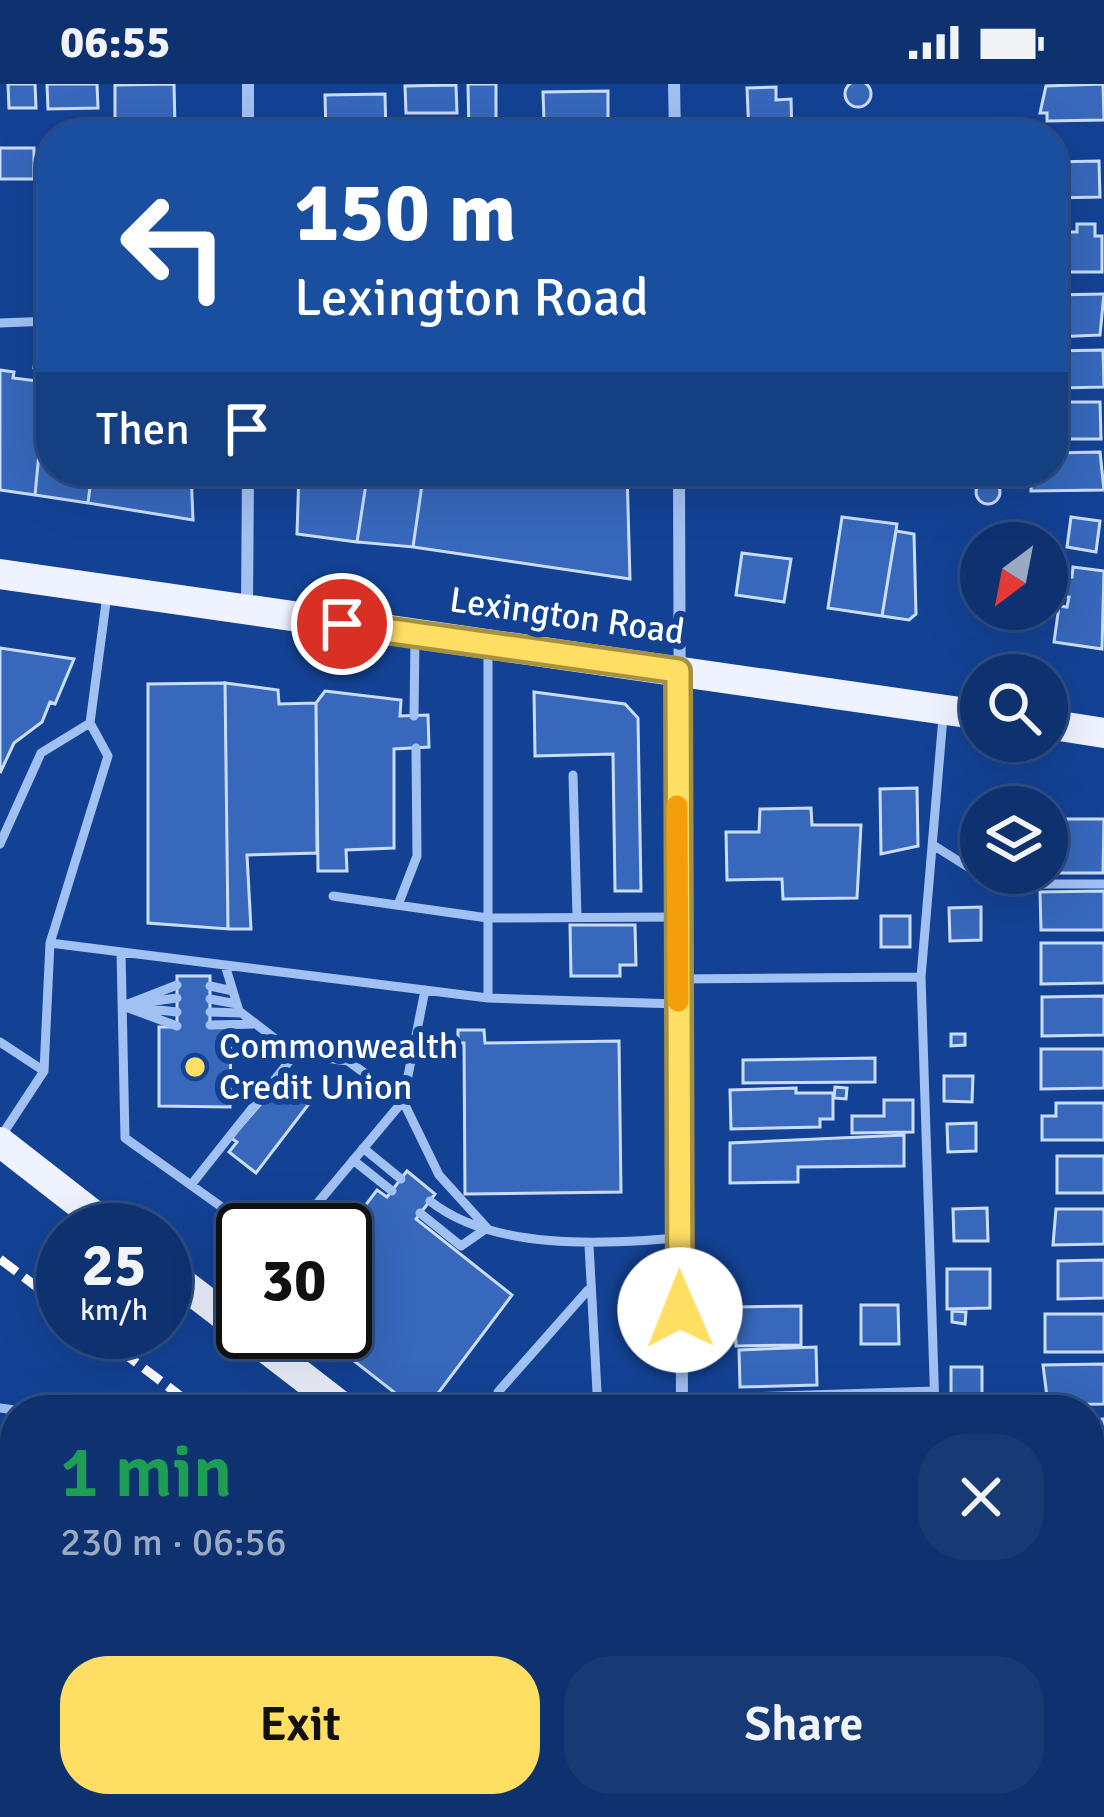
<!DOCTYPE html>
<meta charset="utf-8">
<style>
:root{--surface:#0e3270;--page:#173a75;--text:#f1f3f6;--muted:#9baac3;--line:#2e4d83;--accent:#ffde64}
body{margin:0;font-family:Signika,sans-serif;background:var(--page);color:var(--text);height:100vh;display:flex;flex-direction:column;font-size:45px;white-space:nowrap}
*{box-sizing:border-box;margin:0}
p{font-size:39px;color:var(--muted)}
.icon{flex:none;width:66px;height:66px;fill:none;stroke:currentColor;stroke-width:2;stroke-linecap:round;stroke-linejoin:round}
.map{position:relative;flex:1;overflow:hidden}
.drawer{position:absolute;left:0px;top:1311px;width:1104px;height:423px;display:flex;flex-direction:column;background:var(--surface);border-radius:48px 48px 0 0;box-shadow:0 12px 48px #0002,0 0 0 3px var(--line)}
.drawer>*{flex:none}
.hud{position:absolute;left:36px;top:36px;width:1032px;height:366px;border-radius:48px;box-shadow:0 12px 48px #0002,0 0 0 3px var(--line);background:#1a4fa0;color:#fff;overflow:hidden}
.needle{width:78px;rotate:212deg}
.tools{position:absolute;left:960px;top:438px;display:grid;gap:24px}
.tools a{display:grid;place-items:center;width:108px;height:108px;border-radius:50%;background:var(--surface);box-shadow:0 12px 48px #0002,0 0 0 3px var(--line);font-size:60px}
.speed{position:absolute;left:36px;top:1119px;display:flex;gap:24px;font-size:60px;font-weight:700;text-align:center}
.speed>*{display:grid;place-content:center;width:156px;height:156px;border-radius:50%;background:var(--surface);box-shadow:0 12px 48px #0002,0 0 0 3px var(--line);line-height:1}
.speed small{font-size:30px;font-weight:400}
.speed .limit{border:6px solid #111;border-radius:18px;background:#fff;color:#111}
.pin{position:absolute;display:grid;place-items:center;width:102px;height:102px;color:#fff;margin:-51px;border:6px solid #fff;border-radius:50%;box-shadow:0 3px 12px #0007}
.me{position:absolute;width:132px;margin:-66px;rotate:359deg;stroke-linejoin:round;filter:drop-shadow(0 0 9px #0008)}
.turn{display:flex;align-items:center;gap:42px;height:252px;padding:0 60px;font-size:54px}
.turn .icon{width:156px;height:156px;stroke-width:2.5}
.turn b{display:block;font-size:84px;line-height:102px}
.then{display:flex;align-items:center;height:114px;padding:0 60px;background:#0003;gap:24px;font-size:45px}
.round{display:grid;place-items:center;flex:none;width:126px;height:126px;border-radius:48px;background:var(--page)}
.head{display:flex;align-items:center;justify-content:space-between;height:204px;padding:0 60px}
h1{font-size:72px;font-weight:600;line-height:90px;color:#1e9e55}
.action{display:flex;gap:24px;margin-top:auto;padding:24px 60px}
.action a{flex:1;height:138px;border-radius:48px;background:var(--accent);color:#111;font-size:48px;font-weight:600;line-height:138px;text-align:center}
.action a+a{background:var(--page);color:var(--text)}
.status{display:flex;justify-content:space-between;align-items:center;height:84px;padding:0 60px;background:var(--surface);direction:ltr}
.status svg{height:33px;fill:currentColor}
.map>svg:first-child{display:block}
.building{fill:#3768bc;stroke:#caddfd;stroke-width:3}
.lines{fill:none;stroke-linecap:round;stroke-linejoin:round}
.path{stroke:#a2c1f3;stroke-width:4.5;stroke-dasharray:6 9;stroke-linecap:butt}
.service{stroke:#a2c1f3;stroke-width:9}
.minor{stroke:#a2c1f3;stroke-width:12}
.primary{stroke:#eef3ff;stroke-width:30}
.rail{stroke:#fff;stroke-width:9;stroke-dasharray:21 9;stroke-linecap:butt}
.route-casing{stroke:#a69041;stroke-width:30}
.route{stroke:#ffde64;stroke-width:21}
.slow{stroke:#f59e0b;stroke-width:21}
.poi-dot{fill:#ffde64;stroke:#134295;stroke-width:4.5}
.labels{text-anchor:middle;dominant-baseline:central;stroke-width:12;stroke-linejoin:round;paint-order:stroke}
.street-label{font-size:36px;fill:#fff;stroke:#134295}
.poi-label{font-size:36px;fill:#fff;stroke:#134295;text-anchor:start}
</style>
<div class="status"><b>06:55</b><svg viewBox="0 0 49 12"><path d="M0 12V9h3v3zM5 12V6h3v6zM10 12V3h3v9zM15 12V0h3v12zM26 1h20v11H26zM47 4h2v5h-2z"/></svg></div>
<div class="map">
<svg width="1104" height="1733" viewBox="0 0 1104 1733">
<rect width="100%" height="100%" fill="#134295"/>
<!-- building -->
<path class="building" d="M845 10a13 13 0 1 1 26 0a13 13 0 1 1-26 0Z
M8,0H35L36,24H9Z
M47,0H97L98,24L48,25Z
M174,0L175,44L115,45V1Z
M468,0H496V51H469Z
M1103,0L1104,36L1047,37V29H1040L1046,2Z
M456,1L457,29H406L405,2Z
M776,3V16L791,15L792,51H749L747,4Z
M608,7V51H526L525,37H544L543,8Z
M385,10L386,51H326L325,11Z
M0,64H34V95H0Z
M1099,77L1100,113L1053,114V78Z
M1077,140H1095V152H1102V188H1053V148H1077Z
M1104,210L1100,251L1053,253V211Z
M38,254L51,256V387H92L88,419L35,411L47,285L34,284Z
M1103,266L1104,303L1059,304L1053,267Z
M0,286L14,288L13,294L46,298L35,411L0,406Z
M1066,318H1100L1101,355H1053V330H1066Z
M1100,368L1104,406L1031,407V389L1053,387V369Z
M92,387H191L193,436L88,419Z
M299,387H368L357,458L297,450Z
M368,387H424L413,463L357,458Z
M424,387H627L630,495L413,463Z
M976 408a12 12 0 1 1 24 0a12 12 0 1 1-24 0Z
M842,433L897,440L882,532L828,524Z
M1071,433L1100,437L1096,468L1067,463Z
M896,447L914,450L916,530L909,536L882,532Z
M742,469L791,475L784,518L736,511Z
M1073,483L1104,487L1102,565L1054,558L1059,522L1067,523L1069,513L1057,512L1060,493H1072Z
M0,564L74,575L55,620L50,618L42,638L14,659L0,689Z
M225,599L278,606L279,620L316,619L317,769L247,771L251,845H228Z
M225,599L228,845L148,839V600Z
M325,607L401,616L400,632L428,631L429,663L394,665V764L346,766L347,787H318L316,619Z
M534,608L625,620L638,634L641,807H615L613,670L535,672Z
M917,704L918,762L881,770L880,705Z
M811,724L812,741H861L857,814L783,815L782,795L727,796L726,748H759L760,725Z
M1063,735H1104L1103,789H1047V745H1063Z
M1104,807V846H1041L1040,808Z
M981,823V856L950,857L949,824Z
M881,832H910V863H881Z
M570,841H635L636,881H620V892H571Z
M1041,859H1104V899L1041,900Z
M177,892H210V943H231L230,1023L159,1022V943H177Z
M1104,912V951L1042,952V913Z
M458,946H484L485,959L619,957L621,1108L465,1110L464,959H458Z
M951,950H965V961L951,962Z
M1041,965H1104V1004L1041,1005Z
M875,974V998L743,999V976Z
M944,992H973L972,1018L944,1017Z
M279,999L308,1021L256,1089L229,1068L237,1058L231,1054Z
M835,1003L847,1004L846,1015L834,1014Z
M796,1004V1009H833V1035H820V1043L731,1045L730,1006Z
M884,1016H913V1048L852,1049V1032H884Z
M1056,1019H1104V1056H1042V1032H1056Z
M947,1040L976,1039V1067L948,1068Z
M904,1051V1082L798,1083V1098L730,1099V1059Z
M1057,1072H1104V1109H1057Z
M407,1087L435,1110L416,1135L512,1211L436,1312L404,1316L317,1248H345V1148L377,1106L387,1113Z
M987,1124L988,1157H954L953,1125Z
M1056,1125H1104V1160L1053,1161Z
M1104,1176V1214L1058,1215V1177Z
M947,1185H990V1224L947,1225Z
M861,1221H898L899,1260H861Z
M801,1222V1261L736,1262L735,1223Z
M952,1227L966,1228L965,1240L952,1238Z
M1045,1230H1104V1268H1045Z
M816,1263L817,1301L740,1303L739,1266Z
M1104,1280V1320L1048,1321L1043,1281Z
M951,1283H982V1313H951Z
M893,1315V1326H731V1317Z
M1104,1335V1373H1089V1336Z
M1089,1389H1104V1426L1089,1427Z
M2,1420L6,1426L15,1420V1545L2,1554Z
M1089,1442H1104V1477H1089Z
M1089,1494H1104V1531H1089Z
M1089,1549H1104V1587H1089Z
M1089,1611H1104V1651H1089Z
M0,1655L8,1673L15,1672V1719H46L57,1733H0Z
M83,1719H406L402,1733H262L250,1728L249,1733H225L212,1726L204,1733H78Z
M999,1719H1039V1733H999Z
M1055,1719L1087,1721V1733H1055Z"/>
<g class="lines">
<!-- path -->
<path class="path" d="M439,1719V1733
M72,1733L77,1719
M528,1733V1719"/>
<!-- service -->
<path class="service" d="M0,239L51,237
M414,632L415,553
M573,691L577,833
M0,760L41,669L90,639
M933,761L995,800H1104
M333,812L488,834L677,833
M398,821L417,772L416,664
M50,859L108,672L90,639L107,511
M121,868L125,1054L254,1146
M225,881L239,927L295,970L348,977L403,1017L439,1091L487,1144
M921,893L935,1326
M678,895L921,893L943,633
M210,902L233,907
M488,914L678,920
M210,915L237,920
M140,919L177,914
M123,922L177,901
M123,922L177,942
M140,924L177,928
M210,928L242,929
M210,941L256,940
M0,958L44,987
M0,1054L44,987L50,859L488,914V566
M363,1064L401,1095
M353,1076L392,1107
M191,1101L295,970
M430,1117C493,1167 603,1160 679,1154
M420,1129L461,1162L487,1144
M295,1146L403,1017L425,906
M589,1161L598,1326
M227,1226L243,1207
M682,1315L934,1307
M0,1324L15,1326
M498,1326V1308L588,1206
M475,1733L476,1719
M932,1733L936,1719"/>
<!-- minor -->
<path class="minor" d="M674,0L675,51
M248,51V0
M679,387L682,1326
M247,524L248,387
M554,1733L555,1719"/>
<!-- primary -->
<path class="primary" d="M0,490L981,631
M1047,640L1104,649
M0,1058L113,1146
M165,1186L243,1246
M245,1248L346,1326
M858,1719L876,1733"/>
<!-- rail -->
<path class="rail" d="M0,1175L63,1223
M96,1248L199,1326
M713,1719L731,1733"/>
</g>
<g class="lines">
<!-- route casing -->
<g class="route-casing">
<path id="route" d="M342,540L678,587L680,1226"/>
</g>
<!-- route -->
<use href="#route" class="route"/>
<!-- slow -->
<path class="slow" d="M677,722L678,917"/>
</g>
<!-- markers -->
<circle class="poi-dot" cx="195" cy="983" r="12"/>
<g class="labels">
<!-- street labels -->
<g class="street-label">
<text transform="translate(567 532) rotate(8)">Lexington Road</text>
</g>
<!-- poi labels -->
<g class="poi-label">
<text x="219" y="962">Commonwealth<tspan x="219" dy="41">Credit Union</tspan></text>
</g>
</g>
</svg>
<div class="tools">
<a><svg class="needle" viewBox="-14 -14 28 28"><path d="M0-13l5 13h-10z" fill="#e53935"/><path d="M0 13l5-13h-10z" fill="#9baac3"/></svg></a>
<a><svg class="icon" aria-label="search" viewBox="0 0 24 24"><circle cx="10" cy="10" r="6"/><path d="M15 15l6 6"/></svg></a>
<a><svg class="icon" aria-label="layers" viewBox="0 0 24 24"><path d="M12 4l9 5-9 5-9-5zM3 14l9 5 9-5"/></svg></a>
</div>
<div class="speed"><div>25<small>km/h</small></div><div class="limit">30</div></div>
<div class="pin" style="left:342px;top:540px;background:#d93025"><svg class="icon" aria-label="arrive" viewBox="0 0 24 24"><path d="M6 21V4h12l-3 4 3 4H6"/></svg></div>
<svg class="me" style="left:680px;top:1226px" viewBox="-20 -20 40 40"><circle r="19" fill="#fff"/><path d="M0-13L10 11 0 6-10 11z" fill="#ffde64"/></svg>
<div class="hud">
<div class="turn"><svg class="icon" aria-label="left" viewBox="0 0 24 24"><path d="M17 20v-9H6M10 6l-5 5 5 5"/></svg><div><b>150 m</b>Lexington Road</div></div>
<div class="then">Then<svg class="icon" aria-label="arrive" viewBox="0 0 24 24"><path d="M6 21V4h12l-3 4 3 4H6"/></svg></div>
</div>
<section class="drawer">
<div class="head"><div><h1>1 min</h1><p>230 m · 06:56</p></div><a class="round"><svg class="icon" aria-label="close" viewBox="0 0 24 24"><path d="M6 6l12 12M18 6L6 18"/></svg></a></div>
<div class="action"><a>Exit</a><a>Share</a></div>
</section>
</div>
